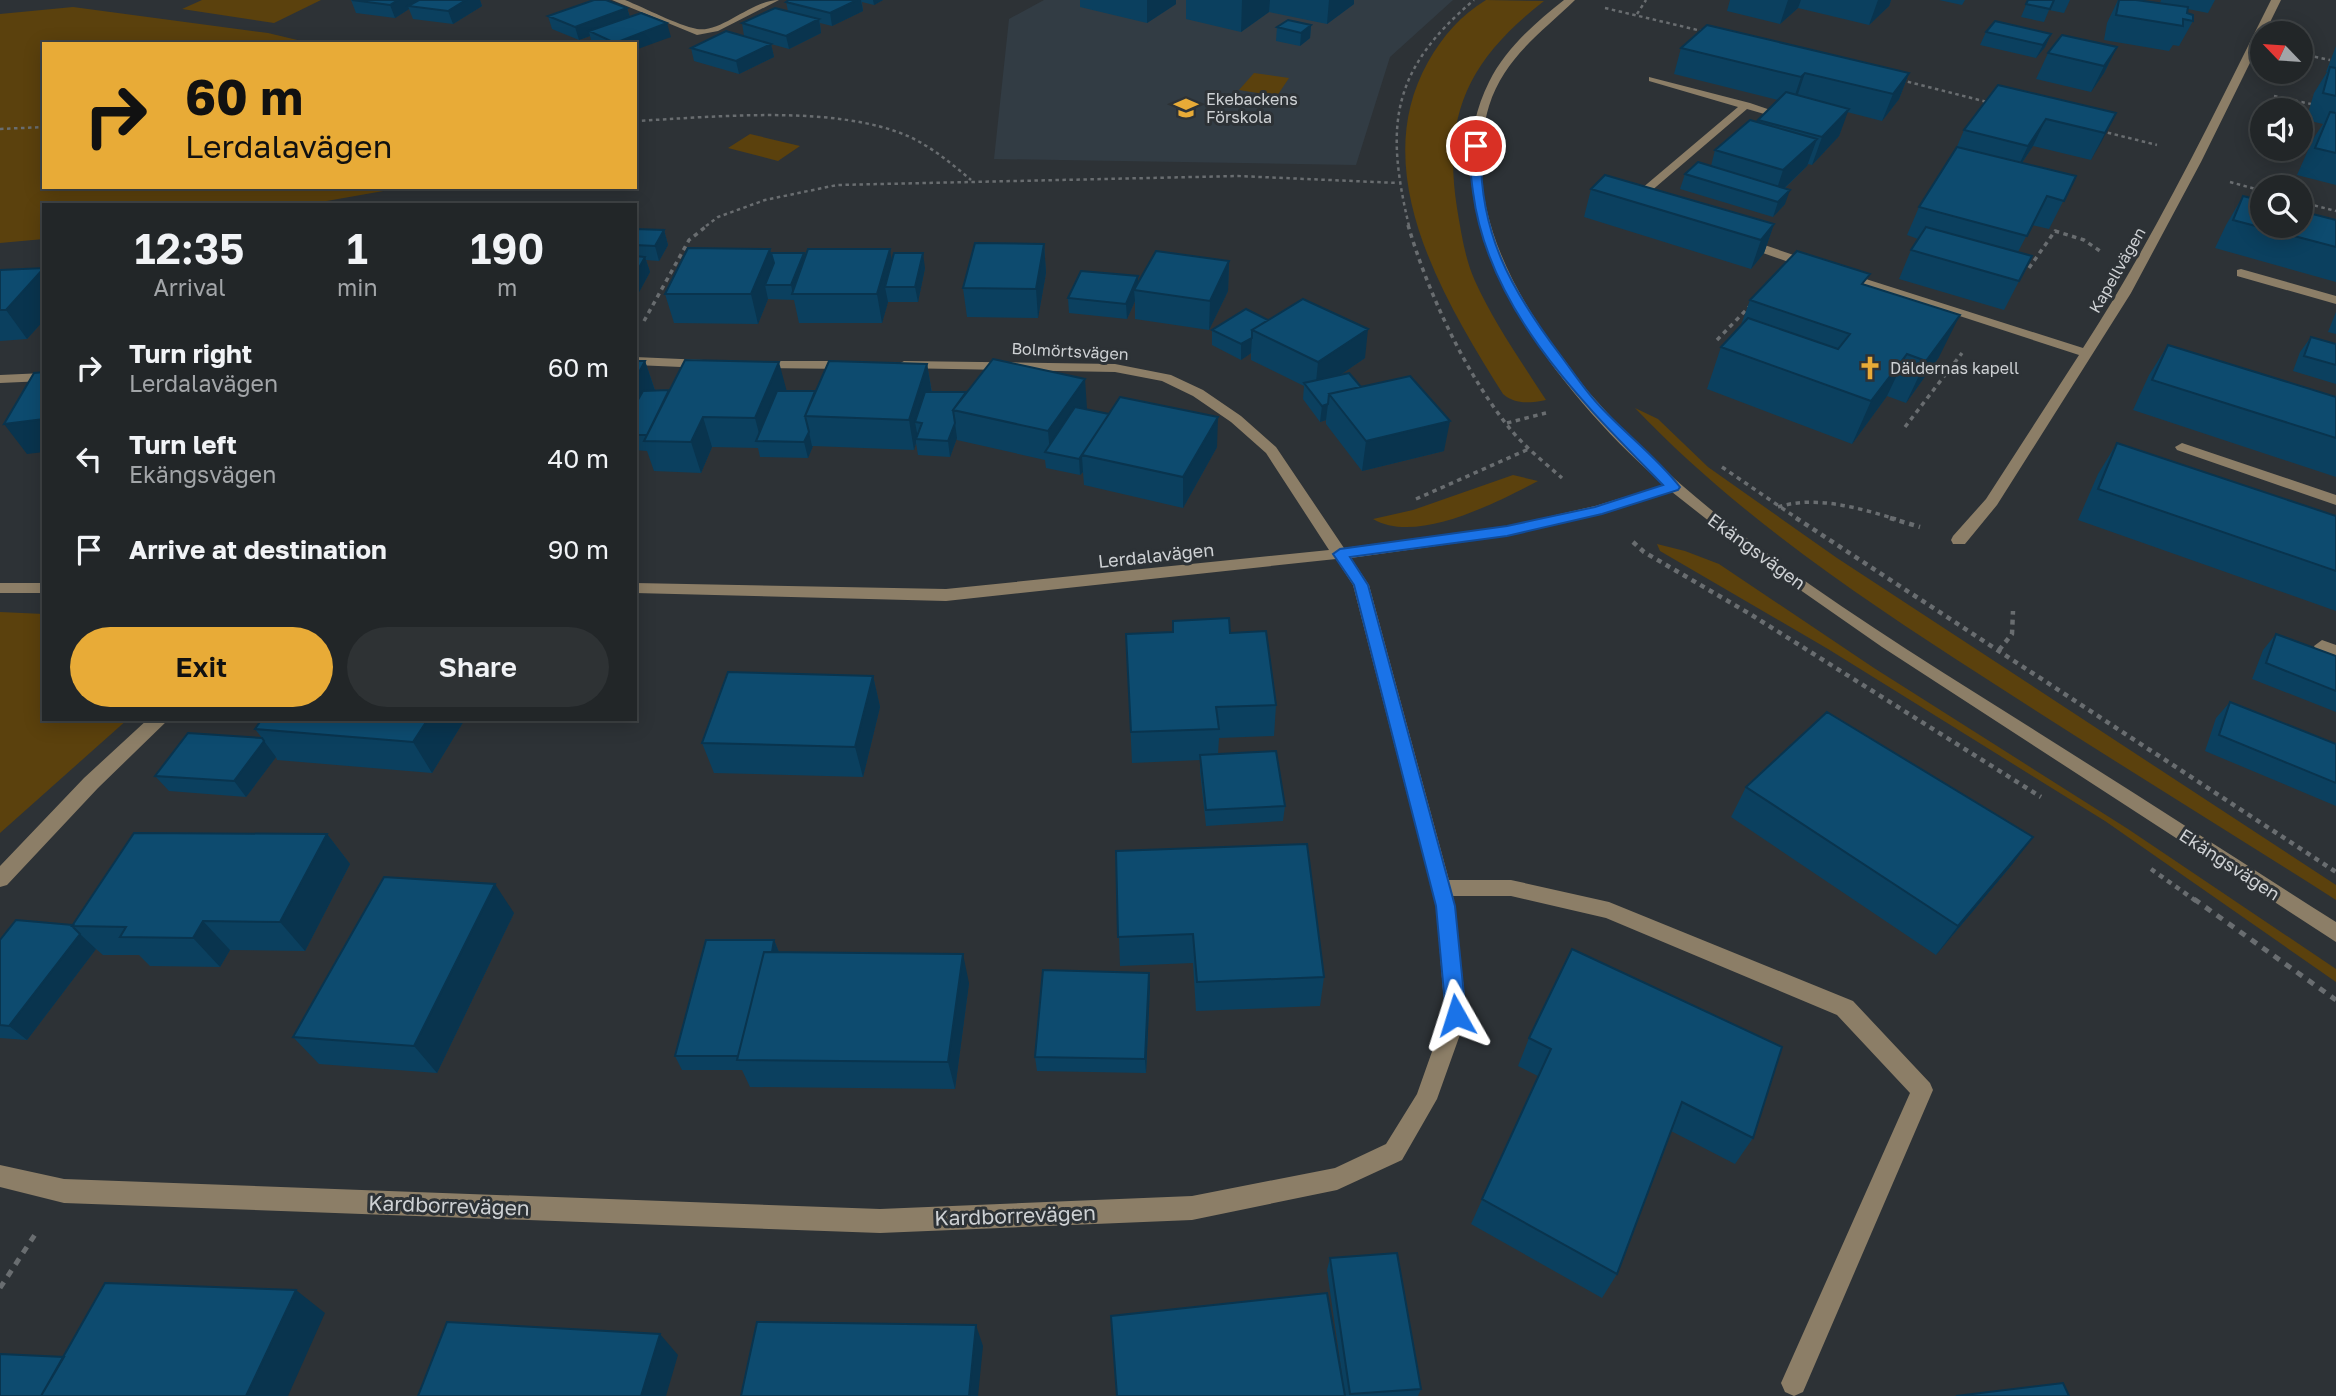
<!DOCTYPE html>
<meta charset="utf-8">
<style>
:root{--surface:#222628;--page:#2e3234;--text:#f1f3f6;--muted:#a2a5a8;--line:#3f4345;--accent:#e8ab37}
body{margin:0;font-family:"Golos Text",sans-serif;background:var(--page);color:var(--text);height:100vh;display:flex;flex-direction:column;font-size:26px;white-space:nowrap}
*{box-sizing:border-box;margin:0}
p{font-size:23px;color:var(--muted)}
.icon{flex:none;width:38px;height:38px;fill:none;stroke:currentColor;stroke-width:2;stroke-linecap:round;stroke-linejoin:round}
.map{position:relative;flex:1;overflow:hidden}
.drawer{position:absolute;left:42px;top:203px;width:595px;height:518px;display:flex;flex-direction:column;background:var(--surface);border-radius:0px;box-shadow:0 4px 18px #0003,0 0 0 2px var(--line)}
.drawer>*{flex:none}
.hud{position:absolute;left:42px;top:42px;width:595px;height:147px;border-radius:0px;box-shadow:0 4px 18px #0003,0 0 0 2px var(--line);background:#e8ab37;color:#111;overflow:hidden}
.needle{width:46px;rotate:295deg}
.controls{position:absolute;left:2250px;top:21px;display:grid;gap:14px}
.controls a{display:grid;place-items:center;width:63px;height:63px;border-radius:50%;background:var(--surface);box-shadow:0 4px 18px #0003,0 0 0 2px var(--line);font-size:35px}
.pin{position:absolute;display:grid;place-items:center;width:60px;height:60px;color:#fff;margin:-30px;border:4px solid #fff;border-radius:50%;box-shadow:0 2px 7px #0007}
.me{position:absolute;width:77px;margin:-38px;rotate:354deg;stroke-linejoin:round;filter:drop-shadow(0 0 5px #0008)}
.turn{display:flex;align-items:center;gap:24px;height:147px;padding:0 28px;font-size:32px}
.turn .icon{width:91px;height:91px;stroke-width:2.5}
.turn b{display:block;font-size:49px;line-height:60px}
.eta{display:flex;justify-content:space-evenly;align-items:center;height:119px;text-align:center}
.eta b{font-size:42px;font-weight:600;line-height:49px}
.button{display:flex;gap:14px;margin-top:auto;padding:14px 28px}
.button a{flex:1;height:80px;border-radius:42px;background:var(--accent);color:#111;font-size:28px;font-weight:600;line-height:80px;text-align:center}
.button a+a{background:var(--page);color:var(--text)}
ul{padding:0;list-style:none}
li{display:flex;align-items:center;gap:21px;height:91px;padding:0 28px}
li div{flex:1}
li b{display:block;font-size:26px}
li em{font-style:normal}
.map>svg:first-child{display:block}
.built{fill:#323c44}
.green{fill:#5b410d}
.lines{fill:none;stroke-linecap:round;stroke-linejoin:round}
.path-far3{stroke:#696d70;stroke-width:2.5;stroke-dasharray:3.5 3.5;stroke-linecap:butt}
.path-far2{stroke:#696d70;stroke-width:3.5;stroke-dasharray:4.5 4.5;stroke-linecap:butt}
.path-far1{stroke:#696d70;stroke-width:4.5;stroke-dasharray:5 5;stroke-linecap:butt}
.path{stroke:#696d70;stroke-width:5;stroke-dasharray:7 7;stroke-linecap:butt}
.minor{fill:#8c7e67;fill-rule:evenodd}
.wall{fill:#0b405f}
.shaded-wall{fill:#09344e}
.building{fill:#0d4b6f;stroke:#09344e;stroke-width:2}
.route{fill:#1a73e8;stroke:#114b97;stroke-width:2}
.labels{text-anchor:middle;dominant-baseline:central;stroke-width:6;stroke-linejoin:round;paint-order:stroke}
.far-poi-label{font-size:16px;fill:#ced1d4;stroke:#2d3236;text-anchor:start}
.far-street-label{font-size:16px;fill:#ced1d4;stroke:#2d3236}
.street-label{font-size:18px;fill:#ced1d4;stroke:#2d3236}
.near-street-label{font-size:21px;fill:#ced1d4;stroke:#2d3236}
</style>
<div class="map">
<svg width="2336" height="1396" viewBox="0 0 2336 1396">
<rect width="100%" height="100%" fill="#2d3236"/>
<!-- built -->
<path class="built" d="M1044,0H1453L1390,57L1356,165L994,159L1009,19Z"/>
<!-- green -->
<path class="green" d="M202,0H321L274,23L182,9Z
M1486,0L1544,1C1470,59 1442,113 1457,208C1461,232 1465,259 1475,281C1494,323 1521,361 1546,400C1530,403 1516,405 1503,394C1444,300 1366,172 1428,62C1442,37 1461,15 1486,0Z
M73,7L268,33L314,44H44V187H406L304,205H44V239L0,243V14Z
M1254,73L1289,78L1277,96L1239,90Z
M750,134L800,146L778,161L728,148Z
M1635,408L1658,419L1708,467L1837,558L2336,885V900C2218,825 2099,752 1982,676C1859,597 1736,514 1635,408Z
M1513,475L1538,481C1497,502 1417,545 1373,519L1413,510Z
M1657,544L1685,551L1719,564L1874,668L2128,829L2336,969V982L2105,821L1828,649L1660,551Z
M0,612L44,614V719H128L0,833Z"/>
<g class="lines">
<!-- path-far3 -->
<path class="path-far3" d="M1605,8L1706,32
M1637,14L1646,0
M2301,54L2330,60
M1901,80L1991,103
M2274,96L2311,104
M635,121C715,117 837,104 910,137C933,148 952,164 971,180
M0,129L44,127
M2101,131L2157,145
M2230,182L2263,191
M2301,202L2336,211
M706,226L718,217L765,200L837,185L1238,176L1398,183
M1409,226C1385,125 1391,70 1474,0"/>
<!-- path-far2 -->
<path class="path-far2" d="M1408,225C1428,293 1466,375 1511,430C1526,448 1545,463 1562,478
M2029,268L2055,231L2084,240L2100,251
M644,321L689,240L708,225
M1717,340L1749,307
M1507,423L1546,413
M1905,427L1962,353
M1722,467L1798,519
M1416,499L1531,448
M1778,507C1816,495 1858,508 1896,519"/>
<!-- path-far1 -->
<path class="path-far1" d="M1796,518L2336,872
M1890,518L1920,527
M1633,542L1644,552L1750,614L2041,797
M1999,650L2012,634L2013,611
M2151,869L2196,901"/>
<!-- path -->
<path class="path" d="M2194,899L2336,1000
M0,1288L36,1233"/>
<!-- minor -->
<path class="minor" d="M612,0H625C645,8 677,25 697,29C722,33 751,0 779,0L718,31L697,35Z
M1564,0H1575C1541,33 1504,58 1489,106C1463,193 1505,280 1556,349C1569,365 1580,383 1594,398C1713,534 1888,637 2039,733C2139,796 2237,859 2336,922V942L1882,647L1766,566L1672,492L1603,513L1507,536L1351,558L1369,585L1449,880H1511L1609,902L1853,1001L1930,1083L1933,1090L1803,1392L1794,1396L1785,1392L1781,1383L1910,1093L1837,1015L1606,918L1511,896H1453L1467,1015L1437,1099L1402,1160L1337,1190L1192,1220L880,1233L64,1203L0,1187V1165L64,1179L880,1209L1192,1196L1335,1168L1386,1144L1417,1094L1445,1015L1436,906L1353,585L1336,559L946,601L635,593V583L946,589L1329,550L1266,453L1231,422L1193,396L1162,381L1115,372L899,368L897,365L904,361L1115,364L1171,375L1203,390L1241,416L1276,447L1344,548L1507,526L1595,506L1664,485C1563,398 1419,222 1489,82C1506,48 1535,23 1564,0Z
M2271,0H2281L2201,162L2131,293L1997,505L1965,544H1953L1951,540L1953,536L1986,499L2079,355L1837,276L1839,273H1847L2083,348C2155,237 2212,118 2271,0Z
M1649,77L1750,103L1794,118L1789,121L1747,109L1636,204H1628V200L1738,107L1649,81Z
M1744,238L1814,262L1816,265L1806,268L1740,245L1738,242Z
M2241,269L2336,296V304L2237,276V270Z
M635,357L704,360L711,364L704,368L635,365Z
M757,361H848L855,365L848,369L752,368V362Z
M44,373V381L0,383V375Z
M2182,443L2336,495V505L2177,450L2175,447Z
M0,583H44V593H0Z
M2322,640L2336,645V657L2316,650L2314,646Z
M148,719H169L98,788L7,885L0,887V866L84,778Z"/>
</g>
<!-- wall -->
<path class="wall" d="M351,0H480L482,6L453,24L413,19L409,9L395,18L356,13Z
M789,0H883L874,5L862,2L863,11L832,26L820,23L821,33L789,49L771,44L774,57L739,74L694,61L691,48L744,36L742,23L788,11L786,2Z
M1080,0H1176V4L1147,23L1080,7Z
M1186,0H1354V4L1327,24L1269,12L1241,32L1186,19Z
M1730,0H1891L1889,6L1869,25L1798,8L1780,24L1727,11Z
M1939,0H1965L1962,5Z
M2028,0H2070L2064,13L2049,10L2044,22L2021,17Z
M2118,0H2136L2160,3L2161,0H2215L2208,13L2188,9L2187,13L2193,21L2179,46L2173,45L2169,51L2104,40L2107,23Z
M627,8L630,17L671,37L635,44H592L590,36L579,40L552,29L548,16Z
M1311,25L1310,38L1300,46L1276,41L1277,27Z
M1986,32L2051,34L2045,47L2036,58L1980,45Z
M2336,46V185L2297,175L2313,139L2323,124L2306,120L2314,93L2327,72H2326Z
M2117,47L2104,73L2091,92L2036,79L2048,53Z
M1681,48L1909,73L1899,99L1882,121L1847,112L1839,136L1812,165L1808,164L1807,166L1785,188V204L1773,217L1680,189L1685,174L1711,166L1715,150L1757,122L1758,120L1778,100L1674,74Z
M1998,85L2116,113L2091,160L2033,146L2022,163L2076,176L2049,229L2032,225L2018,252L2032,256L2004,310L1899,279L1911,250L1918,239L1907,235L1919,207L1956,149L1964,130Z
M1591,189L1774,224L1764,253L1751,269L1584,217Z
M2243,196L2336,220V282L2215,248L2226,225Z
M635,229L664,230L668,245L659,261L646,260L650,272L638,294H635Z
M1044,244L1046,273L1038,318L967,317L963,288Z
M771,253H804L805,259L892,262L925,268L918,302H888L882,323H799L794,300L768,299L758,324L674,323L665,294Z
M1229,261L1228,291L1209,330L1135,319V301L1127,319L1069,313L1068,298L1138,283Z
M44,268V320L27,339L0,341V270Z
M1865,285L1939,357L1906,403L1887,396L1852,444L1707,389L1721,347L1741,325L1750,300Z
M2336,312V334L2328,332Z
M1269,320L1365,358L1340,375L1361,387L1444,451L1362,471L1326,424V420L1320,422L1303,399L1304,386L1251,360V353L1241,360L1212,345V330Z
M2311,337L2336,344V384L2293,371L2300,352Z
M2168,345L2336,397V477L2133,410L2149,375Z
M635,361H645L655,390L815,391L927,364L932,392L1087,409L1086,410L1217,447L1183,508L1084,485L1083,472L1080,475L1046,468L1045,460L957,440V438L950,457L918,455L916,443L914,450L813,446L808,458L760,457L758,448L712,447L701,473L654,471L647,451L635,450Z
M2117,443L2336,516V611L2078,520L2098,474Z
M1173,621L1230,633L1276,705L1274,736L1219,738L1218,754L1285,806L1283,821L1206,826L1200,771V760L1132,763L1126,634L1173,632Z
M2276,634L2336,656V712L2252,679L2263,650Z
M873,676L880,707L863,777L714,773L702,743Z
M2230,702L2336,744V806L2205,751L2216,718Z
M262,719H465L432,773L277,760L276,757L246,797L169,791L155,776L262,738L255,729Z
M1746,787L2033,837L2010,867L1936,955L1731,817Z
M327,834L350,864L305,951L230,950L220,967L150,966L139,955H103L96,949L27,1040L0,1038V940L73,925Z
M1116,851L1324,977L1320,1006L1196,1011L1193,963L1120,966Z
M514,913L437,1073L319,1064L293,1037Z
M774,940L779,952L969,983L955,1089L750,1087L742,1070H682L675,1056Z
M1572,949L1753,1138L1735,1164L1671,1131L1617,1274L1602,1298L1471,1224L1538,1076L1518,1066L1529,1038Z
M1150,987L1146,1073L1037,1071L1035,1057Z
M1330,1258L1421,1389L1418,1396H1345L1327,1270Z"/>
<!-- shaded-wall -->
<path class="shaded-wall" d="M398,0H425L408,6L409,9L395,18L390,5Z
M466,0H480L482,6L453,24L448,11Z
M857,0H861L863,11L832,26L830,13Z
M873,0H883L874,5Z
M1147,0H1176V4L1147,23Z
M1242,0H1270L1269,12L1241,32Z
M1329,0H1354V4L1327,24Z
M1788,0H1801L1798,8L1780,24Z
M1878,0H1891L1889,6L1869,25Z
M627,8L631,21L589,31L590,36L579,40L575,27Z
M819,19L821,33L789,49L786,36Z
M667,23L671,37L635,50V44H615V43Z
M1311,25L1310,38L1300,46L1301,33Z
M2051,34L2045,47L2036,58L2043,45Z
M771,44L774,57L739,74L736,61Z
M2117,47L2104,73L2091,92L2104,66Z
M1805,73L1796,100L1792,104L1801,77Z
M1909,73L1899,99L1882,121L1893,94Z
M1849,109L1839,136L1812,165L1822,137Z
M2116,113L2102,141L2091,160L2105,133Z
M2046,119L2033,146L2015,173L2028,146Z
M1817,139L1807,166L1774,198L1783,170Z
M1790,190L1785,204L1773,217L1778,202Z
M1774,224L1764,253L1751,269L1761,240Z
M664,230L668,245L659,261L655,246Z
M1044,244L1046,273L1038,318L1036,289Z
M770,249L777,278L765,285L768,299L758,324L751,294Z
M890,249L894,278L885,287L888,302L882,323L877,294Z
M804,253L807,268L793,294L791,285Z
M923,253L925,268L918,302L915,287Z
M645,257L650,272L638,294L635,287V275Z
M1229,261L1228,291L1209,330L1210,301Z
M44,269V320L27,339L6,310Z
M1138,276V291L1134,290L1135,301L1127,319L1126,304Z
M1960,315L1939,357L1906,403L1926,361Z
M1368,329L1365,358L1315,392L1318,362Z
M1252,338L1251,353L1241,360V344Z
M1907,354L1887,396L1852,444L1871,401Z
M645,361L655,391L635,431V380Z
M779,362L787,392L761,441L755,418Z
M927,364L932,395L922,423L915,422L918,438L916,439V443L914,450L909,420Z
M1085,379L1087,409L1055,454L1050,453L1048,431Z
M1328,404L1326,420L1320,422L1322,406Z
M703,417L712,447L701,473L691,442Z
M1218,417L1217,447L1183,508V477Z
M44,419V452L27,454L4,424Z
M1450,421L1444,451L1362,471L1366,441Z
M955,423L957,438L950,457L948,441Z
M809,432L812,446H813L808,458L804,442Z
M1082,456L1083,472L1080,475L1079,459Z
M873,676L880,707L863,777L855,747Z
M428,719H465L432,773L413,742Z
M264,741L276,757L246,797L234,781Z
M327,834L350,864L305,951L280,922Z
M2033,837L2010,867L1936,955L1958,926Z
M495,884L514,913L437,1073L414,1046Z
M203,921L230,950L220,967L193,938Z
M80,934L96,949L27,1040L9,1026Z
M774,940L780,955L751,1060Z
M963,954L969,983L955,1089L948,1062Z
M1149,973L1150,987L1146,1073L1145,1059Z
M296,1290L325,1313L288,1396H246Z
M976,1325L983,1346L978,1396H969Z
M660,1334L678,1355L666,1396H641Z"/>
<!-- building -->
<path class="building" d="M352,0H398L390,5Z
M419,0H466L448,11L408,6Z
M594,0H606L627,8L575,27L548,16Z
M789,0H857L830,13L786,2Z
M2028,0H2054L2050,9L2026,4Z
M2119,0H2136L2188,7L2187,13L2193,15V21L2183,19V26L2116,15Z
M775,8L819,19L786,36L742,23Z
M641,13L667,23L615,43L589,31Z
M1288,20L1311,25L1301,33L1277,27Z
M1995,21L2051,34L2043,45L1986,32Z
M1707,25L1909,73L1893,94L1805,73L1801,77L1681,48Z
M726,31L771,44L736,61L691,48Z
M2062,35L2117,47L2104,66L2048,53Z
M2330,67L2336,68V96L2323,93Z
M1998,85L2116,113L2105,133L2046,119L2028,146L1964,130Z
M1786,92L1849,109L1822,137L1758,120Z
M2330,112L2336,113V153L2315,148Z
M1750,120L1817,139L1783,170L1715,150Z
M1957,147L2076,176L2064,201L2047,196L2027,236L1919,207Z
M1698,162L1790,190L1778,202L1685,174Z
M1605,175L1774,224L1761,240L1591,189Z
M2243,196L2263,201V226H2301V211L2336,220V247L2233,220Z
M1926,227L2032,256L2019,281L1911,250Z
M635,229L664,230L655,246L635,245Z
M975,243L1044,244L1036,289L963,288Z
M688,248L770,249L751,294H665Z
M808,249H890L877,294H792Z
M1156,251L1229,261L1210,301L1134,290Z
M1797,251L1870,274L1862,284L1960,315L1926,361L1907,354L1871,401L1721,347L1748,318L1838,349L1850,334L1750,300Z
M771,253H804L791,285H765L774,263Z
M894,253H923L915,287H885Z
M635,256L645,257L635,275Z
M44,268L6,310H0V270Z
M1081,271L1138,276L1126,304L1068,298Z
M1303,299L1368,329L1318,362L1252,330Z
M1246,309L1268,320L1252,330V338L1241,344L1212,330Z
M2311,337L2336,344V365L2304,356Z
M2168,345L2336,397V438L2152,380Z
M993,359L1085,379L1048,431L953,410Z
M685,360L779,362L755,418L703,417L691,442L644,441Z
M635,361H645L635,380Z
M829,361L927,364L909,420L805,416Z
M44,372V419L4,424L34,373Z
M1349,373L1361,387L1329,394L1328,404L1322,406L1304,383Z
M1410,376L1450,421L1366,441L1329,394Z
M669,390L647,435H635V405L643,391Z
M777,391H815L805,416L809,432L804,442L756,441Z
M925,392H966L953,410L955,423L948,441L916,439L922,423L915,422Z
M1120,397L1218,417L1183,477L1082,455Z
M1075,407L1109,414L1079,459L1045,452Z
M2117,443L2336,516V571L2098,489Z
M1229,618L1230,633L1266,631L1276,705L1216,707L1219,729L1131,732L1126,634L1173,632V621Z
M2276,634L2336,656V691L2266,663Z
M728,672L873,676L855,747L702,743Z
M2230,702L2336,744V783L2219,735Z
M1827,712L2033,837L1958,926L1746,787Z
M262,719H428L413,742L255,729Z
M188,733L262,738L264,741L234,781L155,776Z
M1276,751L1285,806L1206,810L1200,755Z
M134,833L327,834L280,922L203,921L193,938L120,937L126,927L72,926Z
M1307,844L1324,977L1197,982L1193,934L1118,937L1116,851Z
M384,877L495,884L414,1046L293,1037Z
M16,920L73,925L72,926L80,934L9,1026L0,1025V940Z
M706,940H774L772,952H764L738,1056H675Z
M1572,949L1782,1047L1753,1138L1682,1102L1617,1274L1482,1199L1551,1049L1529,1038Z
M764,952L963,954L948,1062L737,1060Z
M1043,970L1149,973L1145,1059L1035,1057Z
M1397,1253L1421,1389L1350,1394L1330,1258Z
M105,1283L296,1290L246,1396H41Z
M1327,1293L1345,1396H1117L1111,1316Z
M447,1322L660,1334L641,1396H418Z
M757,1322L976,1325L969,1396H741Z
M0,1354L64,1357L41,1396H0Z
M2063,1383L2069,1396H1956Z"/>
<!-- route -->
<path class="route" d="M1473,144L1481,146C1478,232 1511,290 1561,356C1573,372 1584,389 1597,403C1623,432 1656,456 1680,487L1678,490L1602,514L1507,536L1350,557L1368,585L1455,906L1466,1015L1463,1021L1456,1023L1449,1021L1446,1015L1436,906L1354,585L1333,554L1340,549L1507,526L1595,507L1663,485C1583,403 1488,311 1473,192C1471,176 1468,159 1473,144Z"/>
<!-- icons -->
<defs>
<g id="school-bare" transform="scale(1.89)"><path d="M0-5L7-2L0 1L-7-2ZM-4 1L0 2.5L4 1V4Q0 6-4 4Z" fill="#e8ab37" stroke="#2d3236" stroke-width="2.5" paint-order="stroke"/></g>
<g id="church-bare" transform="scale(1.89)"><path d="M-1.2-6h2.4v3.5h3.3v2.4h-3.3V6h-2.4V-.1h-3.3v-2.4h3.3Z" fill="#e8ab37" stroke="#2d3236" stroke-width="2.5" paint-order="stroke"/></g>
</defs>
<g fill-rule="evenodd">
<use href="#school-bare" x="1186" y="108"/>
<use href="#church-bare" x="1870" y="368"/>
</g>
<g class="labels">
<!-- far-poi labels -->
<g class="far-poi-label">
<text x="1206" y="99">Ekebackens<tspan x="1206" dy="18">Förskola</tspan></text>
<text x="1890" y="368">Däldernas kapell</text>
</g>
<!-- far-street labels -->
<g class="far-street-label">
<text transform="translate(2117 270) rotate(-60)">Kapellvägen</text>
<text transform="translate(1070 351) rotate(3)">Bolmörtsvägen</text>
</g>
<!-- street labels -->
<g class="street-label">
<text transform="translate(1757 551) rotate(36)">Ekängsvägen</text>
<text transform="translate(1156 555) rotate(-6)">Lerdalavägen</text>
<text transform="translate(2230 864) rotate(33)">Ekängsvägen</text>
</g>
<!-- near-street labels -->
<g class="near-street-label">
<text transform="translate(449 1205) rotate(2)">Kardborrevägen</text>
<text transform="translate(1015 1215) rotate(-2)">Kardborrevägen</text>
</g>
</g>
</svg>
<div class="controls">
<a><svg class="needle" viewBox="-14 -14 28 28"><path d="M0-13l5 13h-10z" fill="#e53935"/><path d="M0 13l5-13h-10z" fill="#a2a5a8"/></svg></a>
<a><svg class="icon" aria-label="sound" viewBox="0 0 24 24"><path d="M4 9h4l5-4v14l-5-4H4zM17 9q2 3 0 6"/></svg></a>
<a><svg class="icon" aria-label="search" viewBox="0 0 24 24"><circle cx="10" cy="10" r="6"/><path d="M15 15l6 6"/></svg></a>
</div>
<div class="pin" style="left:1476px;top:146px;background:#d93025"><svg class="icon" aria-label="arrive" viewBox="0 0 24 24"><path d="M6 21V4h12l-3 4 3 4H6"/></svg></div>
<svg class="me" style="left:1456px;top:1015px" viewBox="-20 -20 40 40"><path d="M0-17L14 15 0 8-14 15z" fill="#1a73e8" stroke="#fff" stroke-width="4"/></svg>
<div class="hud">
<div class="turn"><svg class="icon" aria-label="right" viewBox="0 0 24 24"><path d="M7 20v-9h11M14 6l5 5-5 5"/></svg><div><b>60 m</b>Lerdalavägen</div></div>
</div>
<section class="drawer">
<div class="eta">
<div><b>12:35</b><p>Arrival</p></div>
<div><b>1</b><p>min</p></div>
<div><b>190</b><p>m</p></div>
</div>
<ul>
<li><svg class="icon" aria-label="right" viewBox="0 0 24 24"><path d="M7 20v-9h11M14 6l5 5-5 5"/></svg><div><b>Turn right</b><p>Lerdalavägen</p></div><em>60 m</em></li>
<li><svg class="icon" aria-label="left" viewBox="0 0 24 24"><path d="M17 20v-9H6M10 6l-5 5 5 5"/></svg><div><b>Turn left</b><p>Ekängsvägen</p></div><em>40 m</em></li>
<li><svg class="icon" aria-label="arrive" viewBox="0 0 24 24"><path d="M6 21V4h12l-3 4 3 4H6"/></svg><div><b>Arrive at destination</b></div><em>90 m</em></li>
</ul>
<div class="button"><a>Exit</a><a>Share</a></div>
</section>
</div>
